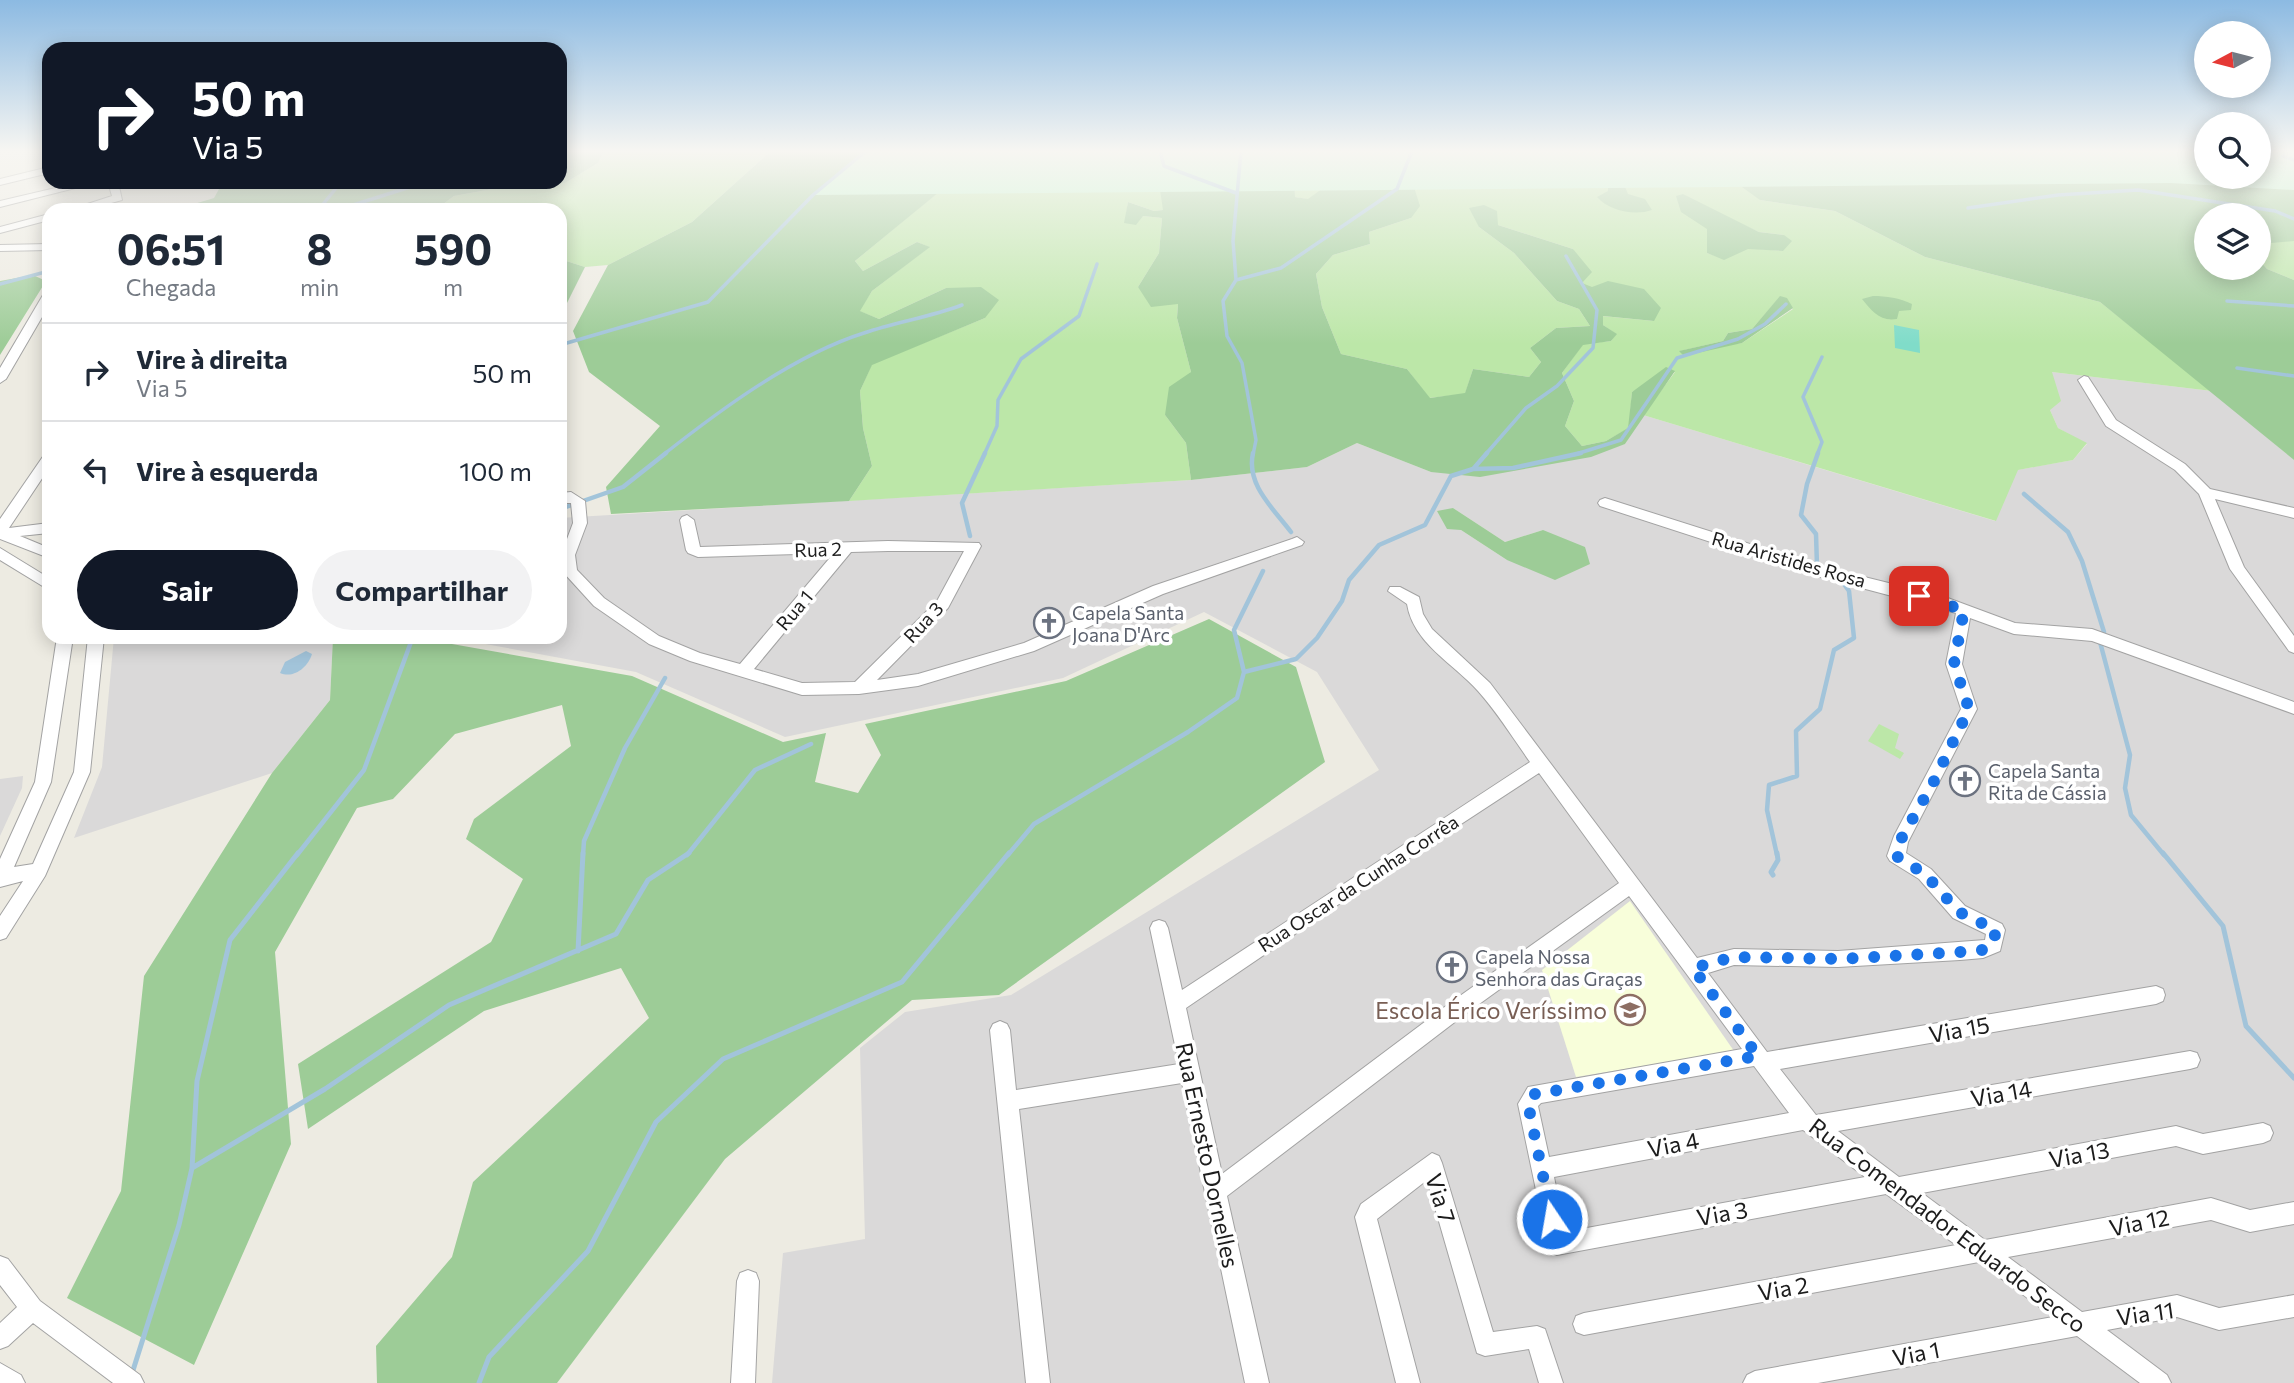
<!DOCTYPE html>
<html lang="pt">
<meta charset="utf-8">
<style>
:root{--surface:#fff;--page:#f2f2f3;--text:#1f2937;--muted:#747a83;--line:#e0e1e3;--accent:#111827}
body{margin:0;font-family:Commissioner,sans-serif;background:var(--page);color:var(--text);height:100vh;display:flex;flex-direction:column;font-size:26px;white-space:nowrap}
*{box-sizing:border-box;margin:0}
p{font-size:23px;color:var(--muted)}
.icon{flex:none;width:38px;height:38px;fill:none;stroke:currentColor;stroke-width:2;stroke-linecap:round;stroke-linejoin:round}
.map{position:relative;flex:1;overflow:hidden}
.side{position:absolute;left:42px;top:203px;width:525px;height:441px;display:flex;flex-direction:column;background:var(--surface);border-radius:21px;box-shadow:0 4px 18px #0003}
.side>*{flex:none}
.top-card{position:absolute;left:42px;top:42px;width:525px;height:147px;border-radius:21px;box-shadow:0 4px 18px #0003;background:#111827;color:#fff;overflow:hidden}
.needle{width:46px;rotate:263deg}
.buttons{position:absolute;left:2194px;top:21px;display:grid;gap:14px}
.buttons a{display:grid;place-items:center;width:77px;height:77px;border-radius:50%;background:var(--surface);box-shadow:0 4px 18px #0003;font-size:35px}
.pin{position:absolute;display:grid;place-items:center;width:60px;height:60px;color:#fff;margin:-30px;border-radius:14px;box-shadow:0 4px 10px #0006}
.me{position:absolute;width:77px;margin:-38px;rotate:348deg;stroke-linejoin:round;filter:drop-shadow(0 0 5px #0008)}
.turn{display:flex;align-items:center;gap:24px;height:147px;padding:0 35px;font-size:32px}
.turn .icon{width:91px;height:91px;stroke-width:2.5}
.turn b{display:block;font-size:49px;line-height:60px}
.eta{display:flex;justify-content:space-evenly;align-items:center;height:119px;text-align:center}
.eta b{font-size:42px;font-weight:700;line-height:49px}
.cta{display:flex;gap:14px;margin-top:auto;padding:14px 35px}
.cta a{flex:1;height:80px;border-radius:42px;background:var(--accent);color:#fff;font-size:28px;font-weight:700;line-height:80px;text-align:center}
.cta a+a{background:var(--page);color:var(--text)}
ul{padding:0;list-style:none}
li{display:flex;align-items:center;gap:21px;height:98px;padding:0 35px;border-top:2px solid var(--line)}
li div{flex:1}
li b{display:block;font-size:26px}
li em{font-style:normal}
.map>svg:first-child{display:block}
.residential{fill:#dad9d9;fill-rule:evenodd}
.education{fill:#f8feda}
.grass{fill:#bce7a8;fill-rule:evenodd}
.forest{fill:#9dcc97}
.park{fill:#bef8cd}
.pitch{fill:#80dcc9}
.water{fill:#a2c4da}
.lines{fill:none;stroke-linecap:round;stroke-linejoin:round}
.stream-far2{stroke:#a2c4da;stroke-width:3.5}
.stream-far1{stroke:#a2c4da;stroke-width:4.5}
.stream{stroke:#a2c4da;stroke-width:5}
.minor-casing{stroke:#a3a3a3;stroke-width:2}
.minor{fill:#fff;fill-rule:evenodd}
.route{stroke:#1a73e8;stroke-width:12;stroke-dasharray:0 21.6}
.labels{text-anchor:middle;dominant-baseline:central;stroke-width:7;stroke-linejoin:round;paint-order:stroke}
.street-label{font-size:19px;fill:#1c1c1c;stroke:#fff}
.worship-label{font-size:19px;fill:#5b616d;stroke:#fff;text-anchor:start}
.near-education-label{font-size:23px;fill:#785e54;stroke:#fff;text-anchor:end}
.near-street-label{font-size:23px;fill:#1c1c1c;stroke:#fff}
</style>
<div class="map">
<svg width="2294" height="1383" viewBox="0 0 2294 1383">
<rect width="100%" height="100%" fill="#edebe2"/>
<!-- residential -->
<path class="residential" d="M2052,372L2212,391L2294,460V1383H772L783,1253L865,1239L860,1048L905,1012L1011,995L1379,770L1317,672L1204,612L1063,678L785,737L636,672L480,643L483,637H560V518L1191,480L1307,467L1357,443L1431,472L1625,444L1643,415L1995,521L2017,470L2073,460L2087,444L2058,428L2050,410ZM1453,508L1505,542L1543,530L1507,560L1461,530Z
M114,637H333L330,700L272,773L74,838L102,767Z
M23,776L22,788L0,836V779Z"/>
<!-- education -->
<path class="education" d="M1630,901L1734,1051L1576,1077L1542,970Z"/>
<!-- grass -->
<path class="grass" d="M604,151H771L692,222L608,265L585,267L560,259V210H435L454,196L514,185L565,183L598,163Z
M866,151H2207V177H2259V151H2294V190L1760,200L1835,211L1925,257L2100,302L2212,391L2052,372L2061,401L2050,410L2058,428L2087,443L2073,460L2018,470L1996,521L1643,415L1675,372L1632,392L1629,428L1606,441L1582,446L1565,426L1574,401L1562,373L1583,344L1611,341L1616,334L1603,325L1602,316L1654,321L1581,283L1573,249L1498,225L1479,227L1514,253L1557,301L1579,309L1590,326L1556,328L1530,348L1541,362L1529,377L1473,369L1465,394L1429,398L1407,369L1341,354L1322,307L1316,274L1333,255L1370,244L1369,232L1411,218L1295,197V191L1161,192L1164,210L1154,211L1128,202L1125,223L1143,216L1162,218L1159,253L1138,287L1178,304L1177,318L1191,372L1165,415L1186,443L1191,480L849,501L872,466L863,428L860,391L872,364L985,318L946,288L879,319L859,311L872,291L929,247L917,242L863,271L855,261L936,194ZM1728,218L1759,232L1784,235L1783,251L1748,248L1724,259L1707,253V229ZM1780,297L1793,309L1742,343L1680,351L1723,341L1728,333L1752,329Z
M2281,240L2294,241V280L2267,269L2259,260V244Z
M1879,724L1899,734L1895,748L1904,753L1900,759L1868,741Z"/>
<!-- forest -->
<path class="forest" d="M560,151H604L598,163L565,183L514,185L454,196L435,210H174L214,198L223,182H560Z
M771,151H975L955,179L855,261L863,271L917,242L930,247L872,291L860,311L879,319L946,288L981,287L999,300L985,318L872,365L860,391L863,428L872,466L849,501L611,514L606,487L660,426L589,372L573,331L608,265L692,222Z
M2207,151V177H2259V151H2294V241L2260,244L2259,247V215H2207V268H2259V260L2267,269L2294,280V460L2100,302L1925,257L1835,211L1760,200L1735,182Z
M1294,164L1295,197L1308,199L1341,175L1414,187L1420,206L1411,218L1369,232L1370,244L1333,255L1316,274L1322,307L1341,354L1407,369L1430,398L1465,393L1473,369L1529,377L1541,362L1530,348L1556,328L1590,326L1579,309L1557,301L1514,253L1479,227L1469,208L1484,205L1497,211L1498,225L1573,249L1592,272L1582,283L1592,287L1608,281L1644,289L1661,308L1654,321L1603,316V325L1617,334L1611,341L1583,345L1562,373L1574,401L1565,426L1582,446L1606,441L1628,428L1632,392L1666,367L1675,371L1625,444L1591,457L1480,477L1431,472L1357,443L1307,467L1191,480L1186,443L1165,415L1169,387L1191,372L1177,318L1178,304L1151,307L1138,287L1159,253L1162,218L1143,216L1136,225L1124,223L1128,202L1154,211L1163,210L1158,176Z
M1621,177L1628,194L1645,199L1652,210C1635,216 1609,211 1597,197L1608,191V183Z
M1683,194L1759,232L1784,235L1792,241L1783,251L1748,249L1724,260L1707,253V229L1681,212L1676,196Z
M560,259L585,267L560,317Z
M33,275L46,281L0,355V281Z
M1780,296L1787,298L1793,308L1742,343L1684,356L1679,351L1723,341L1728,333L1752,329Z
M1873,296C1886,296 1900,298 1912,304L1911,310L1899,311L1897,319C1880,322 1872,311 1862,299Z
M1453,508L1505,542L1543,530L1585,547L1590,564L1555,580L1507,560L1461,530L1447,529L1437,511Z
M1209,619L1296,667L1325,762L999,995L912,1000L725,1159L557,1383H377L376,1346L452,1257L473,1182L649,1018L621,968L484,1011L308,1129L298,1064L491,942L523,879L466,839L474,819L571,746L562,705L455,734L393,799L357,808L275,952L291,1144L194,1365L67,1298L121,1191L144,976L272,773L330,700L333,637H436L435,641L632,676L783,742L826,733L815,782L858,793L881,755L865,724L1066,681Z"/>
<!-- park -->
<path class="park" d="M866,151H2207V177H2259V151H2294V190L2171,183L813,195Z"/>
<!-- pitch -->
<path class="pitch" d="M1894,325L1919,330L1920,353L1895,348Z"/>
<!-- water -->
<path class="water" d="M306,651L312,654C308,667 294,679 280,673L285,662Z"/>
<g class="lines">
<!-- stream-far2 -->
<path class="stream-far2" d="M1160,151L1164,166L1236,193
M1241,151L1233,241L1236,280L1223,301L1227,336L1242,363L1256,440L1253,455
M2283,156L2294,160
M320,208L341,182
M1968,208L2058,195L2138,190L2275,211L2294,219
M314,210L350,206L426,182
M1236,280L1281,268L1397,189L1412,151
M0,284L49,271
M2227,301L2294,306
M560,345L708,302L813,195L866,151
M2237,368L2294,376
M663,455C720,410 794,355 864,333C897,322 930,317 962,305
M984,455L997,426L998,400L1021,359L1079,316L1097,264
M1485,455L1526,408L1557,386L1593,348L1597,310L1566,256
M1573,455L1621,440L1677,358L1738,339L1765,324L1786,304
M1817,455L1822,442L1803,397L1822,357"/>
<!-- stream-far1 -->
<path class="stream-far1" d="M1253,453C1246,485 1273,508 1291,532
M1818,453L1807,484L1801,515L1816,534L1817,566L1821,568
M1474,468L1487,453
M2024,494L2068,532L2082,561L2104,632
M560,509L623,487L666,453
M970,536L962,503L985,453
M2100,642L2130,755L2125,788L2131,815L2164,855
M1244,672L1234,630L1263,571
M297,855L364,770L411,642L408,637
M583,855L584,841L625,748L665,678
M687,855L755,770L811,744
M1008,855L1034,824L1188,732L1237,698L1244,672L1296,659L1317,638L1342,601L1349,580L1379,545L1425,525L1451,476L1473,469L1513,468L1581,453
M1777,855L1767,810L1769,785L1797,776L1796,731L1820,709L1834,650L1854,638L1849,591L1841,580"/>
<!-- stream -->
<path class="stream" d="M2163,853L2223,926L2246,1026L2294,1078
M1773,875L1771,872L1778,860L1777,853
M578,951L583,853
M192,1168L325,1089L449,1005L616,934L648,880L689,853
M129,1383L179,1225L192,1168L197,1081L230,940L298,853
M479,1383L489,1357L588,1251L656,1122L723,1059L902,982L1009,853"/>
<!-- minor casing -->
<g class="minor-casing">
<path id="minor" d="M49,167V173L0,185V179Z
M81,182H99L0,207V201Z
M108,182H118L122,200L86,210H69L112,196Z
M49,214V220L0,233V227Z
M49,244V250L0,251V245Z
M49,292V305L6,379L0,383V368L43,295Z
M2084,376L2088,377L2116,420L2185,464L2210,489L2294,508V518L2215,499L2244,567L2294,636V653L2289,651L2230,569L2199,494L2175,470L2106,426L2078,380Z
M49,454V468L9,528L49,523V533L20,536L49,548V558L0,539V519L44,455Z
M571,492L585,501L587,523L575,555L577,570L604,598L659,636L700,653L740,664L834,553L698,557L688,553L686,550L680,520L682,517L687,515L694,520L700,547L888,541L979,543L981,546L948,608L877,680L918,674L1024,643L1153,586L1292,539L1297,537L1304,542L1302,545L1163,594L1034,651L918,686L859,694L802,695L690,661L649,644L594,606L563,572L561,555L573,523L571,503H560V493ZM888,551H964L937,601L855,682L802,683L754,669L851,552Z
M1605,498L1816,565L1945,597L2015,623L2092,629L2294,702V714L2092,641L2014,634L1970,618L1962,664L1977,709L1908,842L1906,853L1931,869L1965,906L2002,924L2005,930L2000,951L1983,958L1960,960L1838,967L1734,965L1708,973L1767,1052L2156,986L2163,989L2165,995L2163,1001L2156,1004L1780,1069L1816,1115L2190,1051L2197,1053L2200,1060L2197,1067L2190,1069L1838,1131L1899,1177L2176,1126L2203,1134L2263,1123L2270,1126L2273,1133L2270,1140L2263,1143L2203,1154L2176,1146L1922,1193L1985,1240L2211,1198L2250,1210L2294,1202V1224L2250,1232L2211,1220L2008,1257L2082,1312L2177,1295L2219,1308L2294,1295V1317L2219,1330L2177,1317L2107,1330L2167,1375L2171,1383H2140L2077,1336L1818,1383H1743L1747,1375L1755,1371L2053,1317L1979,1262L1584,1335L1576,1332L1573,1324L1576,1316L1584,1313L1956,1245L1886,1194L1557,1255L1549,1252L1518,1104L1528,1087L1742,1049L1629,896L1464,1015L1227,1196L1269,1383H1245L1182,1083L1019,1109L1050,1383H1026L990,1030L993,1024L1000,1021L1007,1024L1010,1030L1016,1090L1179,1064L1150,928L1153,922L1159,920L1165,922L1168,928L1182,990L1530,762C1513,738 1497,712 1478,691C1453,663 1413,643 1407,604L1388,591L1390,587H1400L1419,597L1423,614L1432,629L1490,683L1697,958L1734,949L1838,951L1985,940L1986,934L1953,918L1919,879L1890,861L1887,856L1894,836L1961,709L1946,664L1956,613L1809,574L1600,506L1598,503L1600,500ZM1539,773L1619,883L1450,1003L1222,1174L1186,1008L1342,902ZM1754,1066L1789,1113L1549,1157L1538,1106L1541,1103ZM1803,1130L1865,1177L1565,1232L1554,1177Z
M0,548L49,578V590L0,560Z
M57,637H73L51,782L14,867L33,864L74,772L88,637H104L90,772L45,876L6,938L0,940V916L23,881L0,887V859L35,782Z
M1432,1153L1439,1156L1442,1163L1493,1332L1537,1326L1545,1329L1563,1383H1539L1529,1349L1485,1356L1477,1353L1427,1180L1377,1219L1420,1383H1396L1355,1217L1361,1204Z
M0,1256L8,1259L40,1301L140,1375L144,1383H113L33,1323L8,1346L0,1349V1323L17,1307L0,1285Z
M748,1270L756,1273L759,1281L755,1383H731L737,1281L740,1273Z
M0,1363L21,1375L25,1383H0Z"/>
</g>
<!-- minor -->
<use href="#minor" class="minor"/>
</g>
<!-- sky -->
<linearGradient id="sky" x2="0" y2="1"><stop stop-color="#8cbae2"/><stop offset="0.44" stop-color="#f7f6f2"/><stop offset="1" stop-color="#f7f6f2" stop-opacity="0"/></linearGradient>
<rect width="2294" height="344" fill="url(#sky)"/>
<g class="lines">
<!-- route -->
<path class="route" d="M1552,1219L1528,1104L1535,1094L1758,1056L1693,968L1734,957L1838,959L1960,952L1983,950L1993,944L1996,930L1959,912L1925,874L1896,856L1900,841L1933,783L1969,709L1954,664L1964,610L1919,596"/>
</g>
<!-- icons -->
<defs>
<g id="church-ring" transform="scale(1.575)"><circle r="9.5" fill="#fff" stroke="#6b7280" stroke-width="1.5"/><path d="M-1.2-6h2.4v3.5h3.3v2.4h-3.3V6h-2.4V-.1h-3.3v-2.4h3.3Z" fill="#6b7280"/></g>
<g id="school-ring" transform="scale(1.575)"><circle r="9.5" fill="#fff" stroke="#8d6e63" stroke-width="1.5"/><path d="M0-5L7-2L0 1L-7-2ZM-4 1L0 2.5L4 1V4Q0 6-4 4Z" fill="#8d6e63"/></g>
</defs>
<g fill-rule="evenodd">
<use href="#church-ring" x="1049" y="623"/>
<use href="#church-ring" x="1965" y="781"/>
<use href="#church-ring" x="1452" y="967"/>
<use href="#school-ring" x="1630" y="1010"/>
</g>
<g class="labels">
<!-- street labels -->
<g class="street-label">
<text transform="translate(818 549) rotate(-2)">Rua 2</text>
<text transform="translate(1789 559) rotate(16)">Rua Aristides Rosa</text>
<text transform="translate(794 610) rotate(-50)">Rua 1</text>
<text transform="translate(923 622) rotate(-47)">Rua 3</text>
<text transform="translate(1358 883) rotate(-33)">Rua Oscar da Cunha Corrêa</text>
</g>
<!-- worship labels -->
<g class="worship-label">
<text x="1072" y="612">Capela Santa<tspan x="1072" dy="22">Joana D'Arc</tspan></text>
<text x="1988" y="770">Capela Santa<tspan x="1988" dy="22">Rita de Cássia</tspan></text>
<text x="1475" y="956">Capela Nossa<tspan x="1475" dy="22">Senhora das Graças</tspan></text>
</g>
<!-- near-education labels -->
<g class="near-education-label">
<text x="1607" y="1010">Escola Érico Veríssimo</text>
</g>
<!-- near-street labels -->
<g class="near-street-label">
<text transform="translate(1959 1029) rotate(-10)">Via 15</text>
<text transform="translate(2001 1093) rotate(-10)">Via 14</text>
<text transform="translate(1673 1144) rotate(-11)">Via 4</text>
<text transform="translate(2079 1154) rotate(-10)">Via 13</text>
<text transform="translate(1208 1155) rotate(78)">Rua Ernesto Dornelles</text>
<text transform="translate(1441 1198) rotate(72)">Via 7</text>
<text transform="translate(1722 1213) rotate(-10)">Via 3</text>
<text transform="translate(2139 1222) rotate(-11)">Via 12</text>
<text transform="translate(1948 1225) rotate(37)">Rua Comendador Eduardo Secco</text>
<text transform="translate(1783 1288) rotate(-10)">Via 2</text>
<text transform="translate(2145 1313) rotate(-8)">Via 11</text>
<text transform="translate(1916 1353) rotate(-11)">Via 1</text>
</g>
</g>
</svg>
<div class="buttons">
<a><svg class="needle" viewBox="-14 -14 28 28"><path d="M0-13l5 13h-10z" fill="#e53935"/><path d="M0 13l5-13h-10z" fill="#747a83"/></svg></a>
<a><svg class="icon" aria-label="search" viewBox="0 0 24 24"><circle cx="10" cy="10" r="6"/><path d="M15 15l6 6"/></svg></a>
<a><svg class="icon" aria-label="layers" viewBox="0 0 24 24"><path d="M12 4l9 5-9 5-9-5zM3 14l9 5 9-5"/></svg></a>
</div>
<div class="pin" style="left:1919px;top:596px;background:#d93025"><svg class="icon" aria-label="arrive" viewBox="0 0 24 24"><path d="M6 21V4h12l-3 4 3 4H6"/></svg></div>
<svg class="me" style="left:1552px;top:1219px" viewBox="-20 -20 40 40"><circle r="17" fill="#1a73e8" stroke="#fff" stroke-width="3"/><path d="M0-11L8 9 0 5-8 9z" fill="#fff"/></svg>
<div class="top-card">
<div class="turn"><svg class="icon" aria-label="right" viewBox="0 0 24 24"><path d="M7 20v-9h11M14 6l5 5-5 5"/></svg><div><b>50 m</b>Via 5</div></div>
</div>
<section class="side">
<div class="eta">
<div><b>06:51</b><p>Chegada</p></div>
<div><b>8</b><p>min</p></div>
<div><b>590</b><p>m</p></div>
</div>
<ul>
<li><svg class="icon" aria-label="right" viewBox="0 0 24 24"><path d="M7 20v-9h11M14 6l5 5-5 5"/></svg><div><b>Vire à direita</b><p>Via 5</p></div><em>50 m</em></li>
<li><svg class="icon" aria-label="left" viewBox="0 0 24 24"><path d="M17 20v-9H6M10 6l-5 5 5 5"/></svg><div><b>Vire à esquerda</b></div><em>100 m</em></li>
</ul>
<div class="cta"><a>Sair</a><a>Compartilhar</a></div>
</section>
</div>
